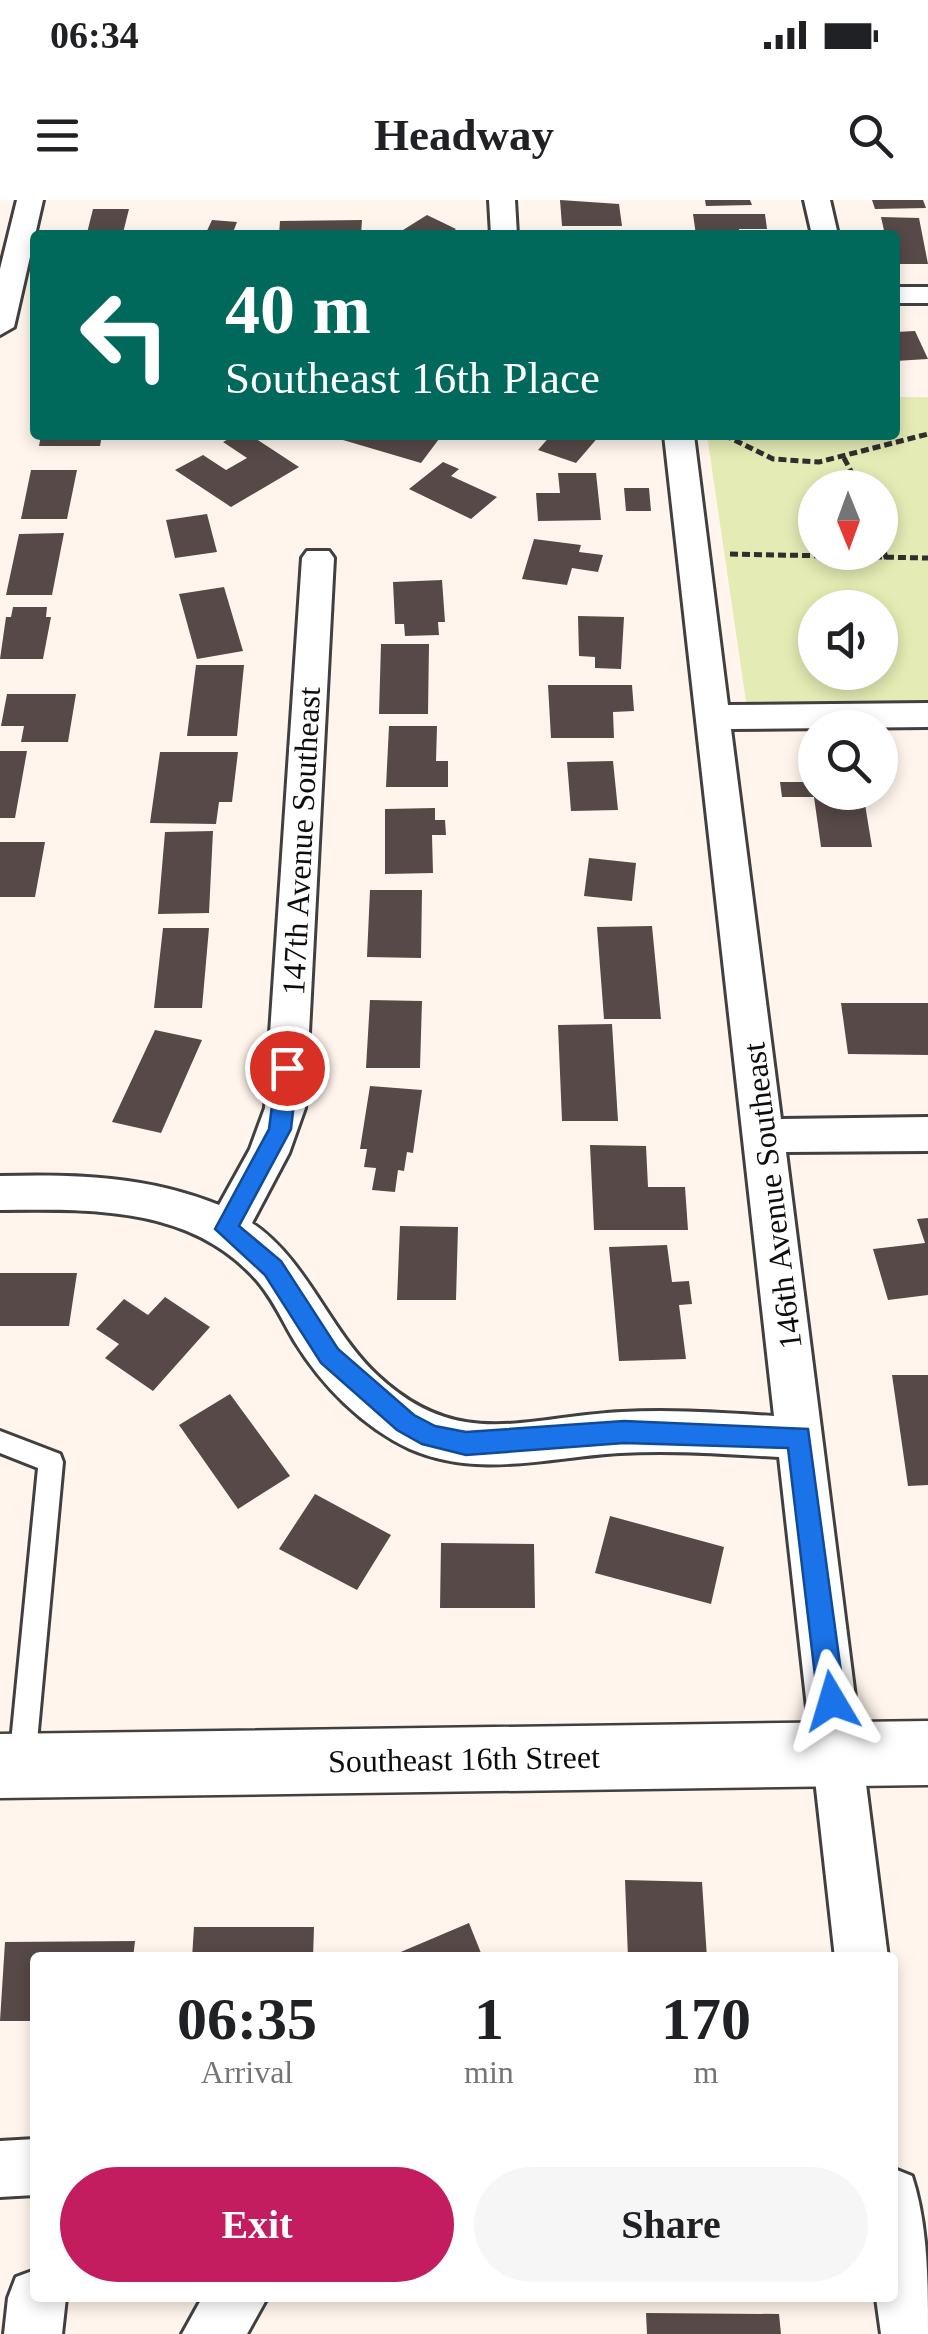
<!DOCTYPE html>
<style>
:root{--surface:#fff;--page:#f6f6f6;--text:#202124;--muted:#757577;--accent:#c41d5f}
body{margin:0;font-family:Georgia,serif;background:var(--page);color:var(--text);height:100vh;display:flex;flex-direction:column;font-size:38px;white-space:nowrap}
*{box-sizing:border-box;margin:0}
p{font-size:32px;color:var(--muted)}
.icon{flex:none;width:55px;height:55px;fill:none;stroke:currentColor;stroke-width:2;stroke-linecap:round;stroke-linejoin:round}
.map{position:relative;flex:1;overflow:hidden}
.details{position:absolute;left:30px;top:1752px;width:868px;height:350px;display:flex;flex-direction:column;background:var(--surface);border-radius:10px;box-shadow:0 5px 15px #0003}
.details>*{flex:none}
.top-card{position:absolute;left:30px;top:30px;width:870px;height:210px;border-radius:10px;box-shadow:0 5px 15px #0003;background:#00695c;color:#fff;overflow:hidden}
.needle{width:65px;rotate:179deg}
.tools{position:absolute;left:798px;top:270px;display:grid;gap:20px}
.tools a{display:grid;place-items:center;width:100px;height:100px;border-radius:50%;background:var(--surface);box-shadow:0 5px 15px #0003;font-size:50px}
.pin{position:absolute;display:grid;place-items:center;width:85px;height:85px;color:#fff;margin:-42px;border:5px solid #fff;border-radius:50%;box-shadow:0 2px 10px #0007}
.me{position:absolute;width:110px;margin:-55px;rotate:353deg;stroke-linejoin:round;filter:drop-shadow(0 0 8px #0008)}
.turn{display:flex;align-items:center;gap:35px;height:210px;padding:0 30px;font-size:45px}
.turn .icon{width:130px;height:130px;stroke-width:2.5}
.turn b{display:block;font-size:70px;line-height:85px}
.eta{display:flex;justify-content:space-evenly;align-items:center;height:170px;text-align:center}
.eta b{font-size:60px;font-weight:800;line-height:70px}
.cta{display:flex;gap:20px;margin-top:auto;padding:20px 30px}
.cta a{flex:1;height:115px;border-radius:60px;background:var(--accent);color:#fff;font-size:40px;font-weight:800;line-height:115px;text-align:center}
.cta a+a{background:var(--page);color:var(--text)}
.status{display:flex;justify-content:space-between;align-items:center;height:70px;padding:0 50px;background:var(--surface);direction:ltr}
.status svg{height:28px;fill:currentColor}
header{display:flex;justify-content:space-between;align-items:center;height:130px;padding:0 30px;background:var(--surface);font-size:45px;font-weight:800}
.map>svg:first-child{display:block}
.green{fill:#e4ebb4;fill-rule:evenodd}
.building{fill:#564948}
.lines{fill:none;stroke-linecap:round;stroke-linejoin:round}
.service-casing{stroke:#404040;stroke-width:6}
.minor-casing{stroke:#404040;stroke-width:6}
.tertiary-casing{stroke:#404040;stroke-width:5}
.path{stroke:#2f2f2f;stroke-width:5;stroke-dasharray:8 4;stroke-linecap:butt}
.service{fill:#fff;fill-rule:evenodd}
.minor{fill:#fff;fill-rule:evenodd}
.tertiary{fill:#fff;fill-rule:evenodd}
.route{fill:#1a73e8;stroke:#114b97;stroke-width:2.5}
.labels{text-anchor:middle;dominant-baseline:central;stroke-width:10;stroke-linejoin:round;paint-order:stroke}
.street-label{font-size:32px;fill:#0d0d0d;stroke:#fff}
</style>
<div class="status"><b>06:34</b><svg viewBox="0 0 49 12"><path d="M0 12V9h3v3zM5 12V6h3v6zM10 12V3h3v9zM15 12V0h3v12zM26 1h20v11H26zM47 4h2v5h-2z"/></svg></div>
<header><svg class="icon" aria-label="menu" viewBox="0 0 24 24"><path d="M4 6h16M4 12h16M4 18h16"/></svg>Headway<svg class="icon" aria-label="search" viewBox="0 0 24 24"><circle cx="10" cy="10" r="6"/><path d="M15 15l6 6"/></svg></header>
<div class="map">
<svg width="928" height="2134" viewBox="0 0 928 2134">
<rect width="100%" height="100%" fill="#fff5ec"/>
<!-- green -->
<path class="green" d="M895,197H928V507L747,508L707,235H895ZM815,288H880V352H815ZM815,408H880V472H815Z"/>
<!-- building -->
<path class="building" d="M560,0L619,4L622,26H562Z
M705,0H750L752,5L706,6Z
M872,0H923L926,8L875,9Z
M93,9H129L123,33H87Z
M693,14H765L767,29H739L740,35H696Z
M427,15L456,29L448,35H395Z
M881,17L919,18L928,64H895V35H885Z
M212,20L237,22L232,35H205Z
M362,20L361,35H279L280,21Z
M915,131L928,159L895,161V132Z
M41,235H102L100,246H39Z
M236,235H250L299,267L231,307L175,270L203,255L226,270L247,258L223,242Z
M326,235H424L439,239L421,263Z
M551,235H600L576,263L538,250Z
M443,262L459,269L451,276L497,297L471,319L409,289Z
M31,270H77L67,319H21Z
M558,273H596L601,320L538,321L536,293H560Z
M624,288H649L651,311H626Z
M207,314L217,352L175,358L166,320Z
M64,333L52,395H6L19,334Z
M534,339L581,345L579,352L603,355L598,372L572,368L567,385L522,379Z
M442,380L445,422H438L439,435L405,436L404,424H395L393,382Z
M224,387L243,451L197,459L179,394Z
M13,407H47L46,417H51L43,459H0L6,417H11Z
M578,416L624,417L621,469L595,468V457L579,456Z
M381,444H429L428,514H379Z
M196,465H244L237,536H187Z
M548,485H632L634,511L613,512L614,538H551Z
M7,494H76L68,542H21L24,526H1Z
M389,526H437L436,561H448V587H386Z
M0,551H27L15,618H0Z
M160,552H238L232,602H219L216,624L150,623Z
M613,561L618,610L571,611L567,562Z
M780,582H815V592H863L872,647H821L814,597H782Z
M435,608V620H445L446,635H432L433,673L385,674V609Z
M213,631L209,713L158,714L165,632Z
M0,642H45L35,697H0Z
M589,658L636,663L632,701L584,696Z
M370,690H422L421,758L367,757Z
M652,726L661,819H604L597,727Z
M163,728H209L202,808H154Z
M370,800L422,801L420,868H366Z
M841,803H928V855L848,854Z
M612,824L618,921H562L558,825Z
M155,830L202,840L161,933L112,922Z
M370,886L422,890L413,953L407,952L404,971L398,970L395,992L372,990L376,968L364,967L367,949H360Z
M590,945L646,946L648,987H685L688,1030H594Z
M928,1018V1095L888,1100L873,1049L925,1043L917,1019Z
M400,1026L458,1027L456,1100H397Z
M667,1045L672,1082L689,1081L692,1104L679,1105L686,1159L619,1161L609,1047Z
M0,1073H77L69,1126H0Z
M165,1097L210,1127L153,1191L105,1158L119,1144L96,1129L124,1099L148,1115Z
M892,1175H928V1285L908,1286Z
M230,1194L290,1276L238,1309L179,1225Z
M315,1294L391,1335L357,1390L279,1349Z
M610,1316L724,1347L711,1404L595,1373Z
M441,1343L534,1344L535,1408H440Z
M625,1680L702,1682L707,1758H628Z
M469,1723L483,1758H397L396,1754Z
M194,1727H314L313,1758H192Z
M135,1741L133,1758H35V1821H0L5,1742Z
M646,2113L779,2114L781,2134H647Z"/>
<g class="lines">
<!-- service casing -->
<g class="service-casing">
<path id="service" d="M0,1231L60,1254L63,1262L35,1563L31,1572L22,1576L13,1572L9,1563L38,1268L0,1253Z"/>
</g>
<!-- minor casing -->
<g class="minor-casing">
<path id="minor" d="M17,0H43L14,127L0,135V69Z
M489,0H515L517,35H491Z
M804,0H830L838,35H812Z
M895,87H928V103H895Z
M664,235H694L728,505L928,503V527L731,529L781,919L928,917V951L786,952L888,1758H835L779,1257C726,1254 673,1250 620,1253C549,1257 479,1279 410,1249C363,1227 322,1186 295,1142C283,1122 274,1101 259,1083C194,1006 93,1009 0,1010V976C75,974 148,976 219,1005L250,949L265,908L302,358L307,351H329L334,358L305,908L289,953L252,1023C307,1060 329,1130 377,1175C459,1252 524,1217 622,1212C672,1209 724,1213 774,1216Z
M35,1939V1995L0,1997V1941Z
M892,1968L912,1976C928,2025 928,2081 928,2134H881L876,2098H892Z
M35,2070V2098H66L62,2134H4L8,2098L16,2077Z
M202,2098H267L247,2134H182Z"/>
</g>
<!-- tertiary casing -->
<g class="tertiary-casing">
<path id="tertiary" d="M928,1521V1585L0,1598V1534Z"/>
</g>
<!-- path -->
<path class="path" d="M724,235L773,259L819,262L928,234
M844,258L860,288
M880,340L887,360
M730,354L928,358"/>
<!-- service -->
<use href="#service" class="service"/>
<!-- minor -->
<use href="#minor" class="minor"/>
<!-- tertiary -->
<use href="#tertiary" class="tertiary"/>
</g>
<!-- route -->
<path class="route" d="M287,860L298,868L291,929L239,1026L281,1061L338,1149L414,1215L435,1226L466,1232L624,1221L808,1229L845,1501L841,1510L832,1514L822,1510L818,1501L788,1248L624,1243L466,1255L422,1244L397,1230L321,1163L265,1075L215,1029L269,929L277,868Z"/>
<g class="labels">
<!-- street labels -->
<g class="street-label">
<text transform="translate(301 641) rotate(-87)">147th Avenue Southeast</text>
<text transform="translate(772 996) rotate(-97)">146th Avenue Southeast</text>
<text transform="translate(464 1559) rotate(-1)">Southeast 16th Street</text>
</g>
</g>
</svg>
<div class="tools">
<a><svg class="needle" viewBox="-14 -14 28 28"><path d="M0-13l5 13h-10z" fill="#e53935"/><path d="M0 13l5-13h-10z" fill="#757577"/></svg></a>
<a><svg class="icon" aria-label="sound" viewBox="0 0 24 24"><path d="M4 9h4l5-4v14l-5-4H4zM17 9q2 3 0 6"/></svg></a>
<a><svg class="icon" aria-label="search" viewBox="0 0 24 24"><circle cx="10" cy="10" r="6"/><path d="M15 15l6 6"/></svg></a>
</div>
<div class="pin" style="left:287px;top:868px;background:#d93025"><svg class="icon" aria-label="arrive" viewBox="0 0 24 24"><path d="M6 21V4h12l-3 4 3 4H6"/></svg></div>
<svg class="me" style="left:832px;top:1501px" viewBox="-20 -20 40 40"><path d="M0-17L14 15 0 8-14 15z" fill="#1a73e8" stroke="#fff" stroke-width="4"/></svg>
<div class="top-card">
<div class="turn"><svg class="icon" aria-label="left" viewBox="0 0 24 24"><path d="M17 20v-9H6M10 6l-5 5 5 5"/></svg><div><b>40 m</b>Southeast 16th Place</div></div>
</div>
<section class="details">
<div class="eta">
<div><b>06:35</b><p>Arrival</p></div>
<div><b>1</b><p>min</p></div>
<div><b>170</b><p>m</p></div>
</div>
<div class="cta"><a>Exit</a><a>Share</a></div>
</section>
</div>
